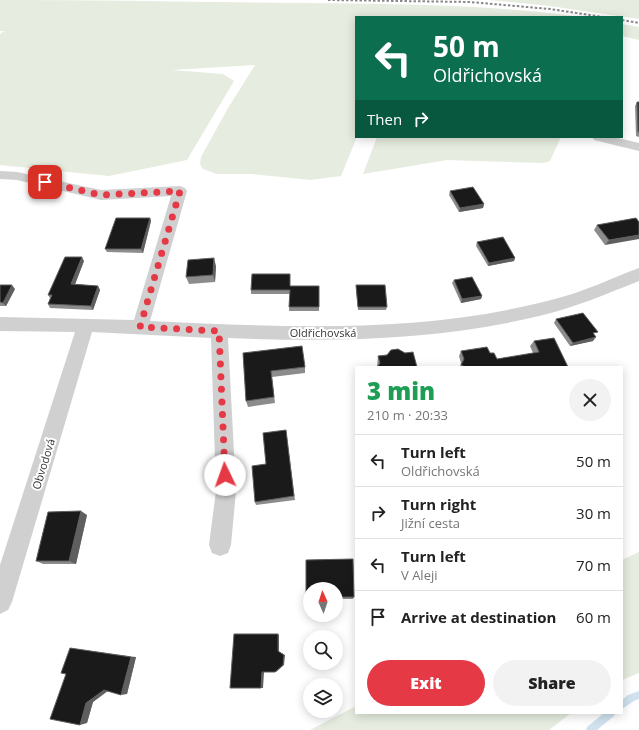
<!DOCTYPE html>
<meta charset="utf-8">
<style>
:root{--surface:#fff;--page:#f2f2f2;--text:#222;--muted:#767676;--line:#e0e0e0;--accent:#e63946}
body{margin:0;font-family:"Open Sans",sans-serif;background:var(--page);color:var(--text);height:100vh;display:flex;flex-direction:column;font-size:15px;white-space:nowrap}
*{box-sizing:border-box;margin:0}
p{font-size:13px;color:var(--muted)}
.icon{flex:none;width:22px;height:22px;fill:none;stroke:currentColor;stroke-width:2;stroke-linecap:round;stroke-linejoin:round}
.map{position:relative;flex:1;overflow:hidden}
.drawer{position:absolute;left:355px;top:366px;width:268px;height:348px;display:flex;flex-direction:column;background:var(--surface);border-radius:0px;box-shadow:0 2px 10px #0003}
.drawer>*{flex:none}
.top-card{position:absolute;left:355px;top:16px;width:268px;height:122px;border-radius:0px;box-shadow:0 2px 10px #0003;background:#0b6e4f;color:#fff;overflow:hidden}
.needle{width:26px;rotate:357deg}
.fabs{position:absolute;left:303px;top:582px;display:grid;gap:8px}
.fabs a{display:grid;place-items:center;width:40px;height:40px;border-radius:50%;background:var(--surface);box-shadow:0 2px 10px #0003;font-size:20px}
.pin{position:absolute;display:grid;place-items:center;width:34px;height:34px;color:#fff;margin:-17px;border-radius:8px;box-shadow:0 2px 6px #0006}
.me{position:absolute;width:44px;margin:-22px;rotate:357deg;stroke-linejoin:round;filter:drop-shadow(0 0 3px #0008)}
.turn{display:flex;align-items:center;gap:14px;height:84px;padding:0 12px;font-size:18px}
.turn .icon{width:52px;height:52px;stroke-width:2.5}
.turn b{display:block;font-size:28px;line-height:34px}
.then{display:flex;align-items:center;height:38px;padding:0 12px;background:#0003;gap:8px;font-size:15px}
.round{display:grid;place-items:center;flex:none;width:42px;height:42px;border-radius:21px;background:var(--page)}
.summary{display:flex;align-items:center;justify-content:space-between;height:68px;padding:0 12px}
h1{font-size:24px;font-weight:800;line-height:30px;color:#1e9e55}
.action{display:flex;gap:8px;margin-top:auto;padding:8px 12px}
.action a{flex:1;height:46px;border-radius:24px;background:var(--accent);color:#fff;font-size:16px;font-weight:800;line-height:46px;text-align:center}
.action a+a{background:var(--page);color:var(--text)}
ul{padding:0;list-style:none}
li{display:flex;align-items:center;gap:12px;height:52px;padding:0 12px;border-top:1px solid var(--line)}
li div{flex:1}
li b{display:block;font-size:15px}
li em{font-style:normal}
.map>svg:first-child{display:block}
.green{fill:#e6ecdf}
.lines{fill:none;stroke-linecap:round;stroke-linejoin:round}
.stream{fill:#cfe2ee;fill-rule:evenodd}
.minor{fill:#d0d0d0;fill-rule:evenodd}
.rail{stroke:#888;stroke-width:2;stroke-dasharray:2.5 2;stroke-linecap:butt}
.wall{fill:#8c8c8c}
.shaded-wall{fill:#5f5f5f}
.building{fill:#1a1a1a;stroke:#5f5f5f}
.route{stroke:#e63946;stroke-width:7;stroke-dasharray:0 12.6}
.labels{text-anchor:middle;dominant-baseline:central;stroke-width:4;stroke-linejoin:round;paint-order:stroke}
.street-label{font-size:11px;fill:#333;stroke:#fff}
</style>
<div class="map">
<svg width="639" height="730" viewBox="0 0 639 730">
<rect width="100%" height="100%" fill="#fff"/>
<!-- green -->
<path class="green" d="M0,0C101,0 201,2 302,3C396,4 487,4 580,17H356L357,137L341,176L311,180L251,174H217L203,169L200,164L201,157L228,108L255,65L171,70L223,74L234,81L187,160L109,176L0,165V34L4,31H0Z
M489,0H639V19L550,6Z
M622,24L639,27V40L622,36Z
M377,137H561L550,161L544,163L447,160L363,174Z
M639,552V673L622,680V560Z
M356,706V713H571L549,730H310Z"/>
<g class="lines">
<!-- stream -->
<path class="stream" d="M639,691V699L634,701L622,709V700L628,695Z
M604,713H615L614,716L597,730H586L587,727Z"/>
<!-- minor -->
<path class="minor" d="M592,137H614L639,143V151L594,140Z
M0,171L17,172L101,190L180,186L185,188L187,191L150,321C280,327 412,334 539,303C555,299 571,295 586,289C604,283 621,274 639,268V281C606,294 574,308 539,316C437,341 332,342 228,338L236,491L231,545L228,553L220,556L212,553L209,545L216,491L211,338L92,332L12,602L8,610L0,614V565L75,332L0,331V317L134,320L171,196L101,200L17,180L0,179Z"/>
<!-- rail -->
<path class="rail" d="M328,0L470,2L550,9L603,17
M622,20L639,23"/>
</g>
<!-- wall -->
<path class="wall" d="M637,102H639V137L636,136L635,106Z
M450,191L484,204L483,208L459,212L449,195Z
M150,218L151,221L143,253L107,252L105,249Z
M636,218L605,245L594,230L597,225Z
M477,242L515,258L514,261L488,266L476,246Z
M84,261L75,284L98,286L100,290L93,310L50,308L48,304L50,298L48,295Z
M216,266L215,282L189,284L186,277Z
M290,274V286H319V311H289L290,294H251V290Z
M454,280L482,296L481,299L461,303L452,283Z
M0,285L15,289L6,306H0Z
M356,285L387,307L386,310H358L356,289Z
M556,319L595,336L593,341L570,346L554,323Z
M534,341L568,367H460L461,363L459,356L461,351L490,353L497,359L533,353L530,346Z
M243,353L305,367V373L272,377L275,403L248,407L246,401Z
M378,356L417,367H377Z
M286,430L295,500L256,505L255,502L266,464Z
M87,515L76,564H43L36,561Z
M353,559L354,597L353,599H336V589H310V599H306V560Z
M70,648L136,657L127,694L108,691L93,702L87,723L66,674Z"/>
<!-- shaded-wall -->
<path class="shaded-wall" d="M484,204L483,208L459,212L460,208Z
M150,218L151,221L143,253L141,249Z
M639,235V239L605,245L609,240Z
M82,257L84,261L74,287L71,284Z
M214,258L216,266L215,282L213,275Z
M515,258L514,261L488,266L489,263Z
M12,285L15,289L6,306L3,303Z
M98,286L100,290L93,310L91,306Z
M482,296L481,299L461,303L462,299Z
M596,337L593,341L570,346L573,343Z
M81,511L87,515L76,564L69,561Z
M278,634L279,635V652L285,655L284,665L276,672H275L278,651Z
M131,657H136L127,694L121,695Z
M262,672H264L263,688H261Z
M110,689L93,702L87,723L80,725L86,703L104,690Z"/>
<!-- building -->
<path class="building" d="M637,102H639V132H638Z
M473,187L484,204L460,208L450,191Z
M116,218H150L141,249H105Z
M636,218L639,222V235L609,240L597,225Z
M503,237L515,258L489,263L477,242Z
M65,257H82L71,284L98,286L91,306L48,304L52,295H48Z
M214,258L213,275L186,277L188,260Z
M252,274H290V286H319V307H289L290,290H251Z
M472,277L482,296L462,299L454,280Z
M0,285H12L3,303L0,302Z
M356,285H385L387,307H358Z
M583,313L598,332L593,333L596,337L573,343L556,319Z
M554,338L568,367H465L461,365L464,359L461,351L487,347L490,353H494L497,359L539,352L534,341Z
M302,346L305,367L271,371L274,397L246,401L243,353Z
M398,349L405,353L413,352L417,367H377L380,363L378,356L387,355L391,350Z
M286,430L294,496L255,502L252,466L266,464L263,433Z
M81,511L69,561H36L48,512Z
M353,559L354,597H336V589H310V597H306V560Z
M234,634H278V651L284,655L283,665L275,672H262L261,688H230Z
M70,648L131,657L121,695L104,690L86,703L80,725L50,719L66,674L61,673Z"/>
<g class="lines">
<!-- route -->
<path class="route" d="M45,182L101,195L180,191L140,327L219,331L225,475"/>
</g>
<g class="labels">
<!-- street labels -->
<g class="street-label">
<text x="323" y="332">Oldřichovská</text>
<text transform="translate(43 464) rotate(-73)">Obvodová</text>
</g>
</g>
</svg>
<div class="fabs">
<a><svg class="needle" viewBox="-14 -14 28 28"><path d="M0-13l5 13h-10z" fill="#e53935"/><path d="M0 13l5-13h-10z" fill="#767676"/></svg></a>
<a><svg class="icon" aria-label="search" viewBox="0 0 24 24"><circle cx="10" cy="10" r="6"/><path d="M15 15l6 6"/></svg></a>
<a><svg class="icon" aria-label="layers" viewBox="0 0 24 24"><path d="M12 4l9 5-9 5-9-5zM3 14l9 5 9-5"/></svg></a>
</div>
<div class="pin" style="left:45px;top:182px;background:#d93025"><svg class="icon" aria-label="arrive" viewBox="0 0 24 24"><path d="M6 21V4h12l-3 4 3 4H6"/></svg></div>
<svg class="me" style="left:225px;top:475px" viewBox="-20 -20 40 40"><circle r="19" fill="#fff"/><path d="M0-13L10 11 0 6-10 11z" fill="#e63946"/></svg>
<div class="top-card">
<div class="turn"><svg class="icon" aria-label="left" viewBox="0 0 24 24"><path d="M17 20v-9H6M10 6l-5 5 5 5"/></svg><div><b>50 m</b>Oldřichovská</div></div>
<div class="then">Then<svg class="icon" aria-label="right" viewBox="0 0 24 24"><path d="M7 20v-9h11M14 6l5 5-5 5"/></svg></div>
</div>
<section class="drawer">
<div class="summary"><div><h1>3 min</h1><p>210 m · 20:33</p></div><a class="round"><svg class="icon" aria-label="close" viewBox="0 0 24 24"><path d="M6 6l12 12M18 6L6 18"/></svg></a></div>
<ul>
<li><svg class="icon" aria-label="left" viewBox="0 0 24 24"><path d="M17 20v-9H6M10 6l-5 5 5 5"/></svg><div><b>Turn left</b><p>Oldřichovská</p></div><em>50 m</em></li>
<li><svg class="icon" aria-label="right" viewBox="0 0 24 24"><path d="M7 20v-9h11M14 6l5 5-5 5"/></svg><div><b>Turn right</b><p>Jižní cesta</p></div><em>30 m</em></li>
<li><svg class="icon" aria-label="left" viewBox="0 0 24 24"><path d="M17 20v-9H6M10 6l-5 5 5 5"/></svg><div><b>Turn left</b><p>V Aleji</p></div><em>70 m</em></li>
<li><svg class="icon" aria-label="arrive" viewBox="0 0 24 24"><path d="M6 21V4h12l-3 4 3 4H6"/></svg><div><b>Arrive at destination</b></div><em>60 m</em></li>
</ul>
<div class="action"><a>Exit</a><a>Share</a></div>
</section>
</div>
